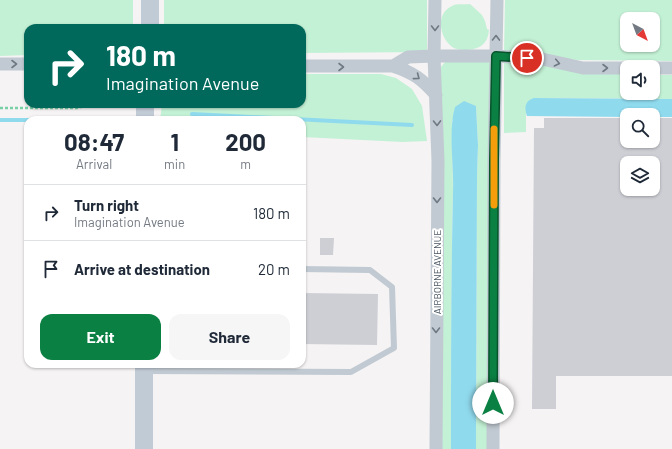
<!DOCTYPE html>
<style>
:root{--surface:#fff;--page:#f6f6f7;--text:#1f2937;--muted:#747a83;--line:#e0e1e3;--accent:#0b8043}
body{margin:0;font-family:Barlow,sans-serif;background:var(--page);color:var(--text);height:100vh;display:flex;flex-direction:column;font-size:15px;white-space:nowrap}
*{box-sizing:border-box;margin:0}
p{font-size:13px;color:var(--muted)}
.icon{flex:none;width:22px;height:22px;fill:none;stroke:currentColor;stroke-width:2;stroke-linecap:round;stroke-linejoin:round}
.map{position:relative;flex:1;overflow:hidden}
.panel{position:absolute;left:24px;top:116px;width:282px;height:252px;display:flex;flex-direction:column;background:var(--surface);border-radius:12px;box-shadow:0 1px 3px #0004}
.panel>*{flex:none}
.hud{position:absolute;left:24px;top:24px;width:282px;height:84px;border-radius:12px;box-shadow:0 1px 3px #0004;background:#00695c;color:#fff;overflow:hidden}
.needle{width:26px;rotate:139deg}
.tools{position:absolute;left:620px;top:12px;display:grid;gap:8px}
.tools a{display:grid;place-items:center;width:40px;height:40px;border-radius:8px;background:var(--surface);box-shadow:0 1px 3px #0004;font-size:20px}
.pin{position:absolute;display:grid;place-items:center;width:34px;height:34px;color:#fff;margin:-17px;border:2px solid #fff;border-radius:50%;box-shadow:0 1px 4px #0007}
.me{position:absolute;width:44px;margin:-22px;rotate:0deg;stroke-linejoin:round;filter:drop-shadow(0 0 3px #0008)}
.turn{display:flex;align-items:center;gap:14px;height:84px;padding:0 16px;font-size:18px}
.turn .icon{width:52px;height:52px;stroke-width:2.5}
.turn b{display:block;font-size:28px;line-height:34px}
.eta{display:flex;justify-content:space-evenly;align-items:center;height:68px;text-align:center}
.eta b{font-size:24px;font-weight:700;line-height:28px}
.primary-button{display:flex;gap:8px;margin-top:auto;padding:8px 16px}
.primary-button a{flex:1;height:46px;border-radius:12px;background:var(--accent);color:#fff;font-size:16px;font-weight:700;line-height:46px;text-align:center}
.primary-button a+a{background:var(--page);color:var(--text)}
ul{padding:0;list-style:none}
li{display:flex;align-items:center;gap:12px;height:56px;padding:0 16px;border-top:1px solid var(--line)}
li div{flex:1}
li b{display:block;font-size:15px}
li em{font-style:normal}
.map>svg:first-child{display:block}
.green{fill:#c3f1d5;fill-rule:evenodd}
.water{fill:#90daee}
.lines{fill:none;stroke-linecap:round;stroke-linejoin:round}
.stream{stroke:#90daee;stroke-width:4}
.building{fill:#cdcfd5;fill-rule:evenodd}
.path{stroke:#7ad0a6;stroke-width:2.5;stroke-dasharray:3 2;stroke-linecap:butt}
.lane{stroke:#c1cad2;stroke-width:6}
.street{stroke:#c1cad2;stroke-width:13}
.secondary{stroke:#c1cbd6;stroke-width:18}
.oneway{stroke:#6e7983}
.route-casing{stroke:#07532c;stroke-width:10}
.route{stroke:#0b8043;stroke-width:7}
.slow{stroke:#f59e0b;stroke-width:7}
.labels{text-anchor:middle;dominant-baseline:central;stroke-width:4;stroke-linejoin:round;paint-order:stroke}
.street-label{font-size:10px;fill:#4a5661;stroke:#fff}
</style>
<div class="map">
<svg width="672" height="449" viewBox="0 0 672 449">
<rect width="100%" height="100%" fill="#f5f3f3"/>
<!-- green -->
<path class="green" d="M0,0H133V28H28V55L0,56Z
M164,0H427V52L302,53V28H164Z
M505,0H672V61L578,60L504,54ZM627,19H653V45H627Z
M470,4L482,15L485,21L487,29L489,30C488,43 481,49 467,50C461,50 455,50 450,45C439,35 436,13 452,6C457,3 465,5 470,4Z
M504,61L627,74V93H653V75H672V99L534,98L526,113V132L504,133Z
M445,62H488L490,63L489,449H476L477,177L478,145L476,106L452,120L453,190L452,232L451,449H439L441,67Z
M302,74H381L396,78L412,89L422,106L427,141L403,142L302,137V120H160L162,104H302Z"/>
<!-- water -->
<path class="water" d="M534,98L672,99V117H653V115H627V117L527,116C524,107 525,101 534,98Z
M464,101L476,106L478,145L477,177L476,449H451C451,363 451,277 453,191C454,166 448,130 455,107Z"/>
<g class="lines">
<!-- stream -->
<path class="stream" d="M192,114L412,125
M0,120H48"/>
</g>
<!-- building -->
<path class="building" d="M544,118H627V141H653V118H672V376H556V409H532L534,128H544ZM627,163H653V189H627Z
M320,238H334L333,255H320Z
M302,293L378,294L377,345L302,344Z"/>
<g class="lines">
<!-- path -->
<path class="path" d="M0,108H77L94,104"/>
<!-- lane -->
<path class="lane" d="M146,371L351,372L394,348L392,287L370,270L302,269"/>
<!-- street -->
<path class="street" d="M435,0L434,56L438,161L436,449
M0,64H28
M302,66H393L408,57L434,56H496L542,59L583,68H627
M393,66C414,73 422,79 436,95
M653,68H672
M493,449L494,161L497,0"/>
<!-- secondary -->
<path class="secondary" d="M150,28V0
M145,120V104
M144,449V364"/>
</g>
<!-- one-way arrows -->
<defs><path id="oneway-chevron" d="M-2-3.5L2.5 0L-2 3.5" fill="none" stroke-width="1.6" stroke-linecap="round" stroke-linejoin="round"/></defs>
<g class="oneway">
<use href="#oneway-chevron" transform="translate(435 28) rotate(90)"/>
<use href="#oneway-chevron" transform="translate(496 38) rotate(-89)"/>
<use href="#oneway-chevron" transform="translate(557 63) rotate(12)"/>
<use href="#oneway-chevron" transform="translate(14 64)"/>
<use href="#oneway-chevron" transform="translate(341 67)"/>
<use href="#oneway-chevron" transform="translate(605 68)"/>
<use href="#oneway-chevron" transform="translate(417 77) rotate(37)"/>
<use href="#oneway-chevron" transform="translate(437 123) rotate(89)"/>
<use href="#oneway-chevron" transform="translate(437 200) rotate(90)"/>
<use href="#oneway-chevron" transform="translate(436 330) rotate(90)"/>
</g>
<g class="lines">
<!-- route casing -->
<g class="route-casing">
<path id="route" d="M493,403L494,160L496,56L527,58"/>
</g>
<!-- route -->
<use href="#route" class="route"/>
<!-- slow -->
<path class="slow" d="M494,205V129"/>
</g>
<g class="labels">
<!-- street labels -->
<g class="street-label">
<text transform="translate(437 272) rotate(-90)">AIRBORNE AVENUE</text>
</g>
</g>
</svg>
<div class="tools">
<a><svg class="needle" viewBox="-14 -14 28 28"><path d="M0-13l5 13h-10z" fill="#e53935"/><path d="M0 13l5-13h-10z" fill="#747a83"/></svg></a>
<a><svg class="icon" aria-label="sound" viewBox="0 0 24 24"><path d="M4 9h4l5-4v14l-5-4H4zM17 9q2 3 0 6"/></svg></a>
<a><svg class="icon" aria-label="search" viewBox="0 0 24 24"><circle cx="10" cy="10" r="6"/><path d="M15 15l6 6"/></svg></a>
<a><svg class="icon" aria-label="layers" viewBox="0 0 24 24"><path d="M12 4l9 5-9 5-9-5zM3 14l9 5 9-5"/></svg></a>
</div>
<div class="pin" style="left:527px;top:58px;background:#d93025"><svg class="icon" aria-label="arrive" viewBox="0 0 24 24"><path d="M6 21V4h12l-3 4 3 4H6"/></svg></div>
<svg class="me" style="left:493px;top:403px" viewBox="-20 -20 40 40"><circle r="19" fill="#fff"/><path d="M0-13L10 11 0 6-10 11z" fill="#0b8043"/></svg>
<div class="hud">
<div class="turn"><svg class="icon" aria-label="right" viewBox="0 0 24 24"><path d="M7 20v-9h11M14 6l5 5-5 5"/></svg><div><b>180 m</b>Imagination Avenue</div></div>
</div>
<section class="panel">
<div class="eta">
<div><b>08:47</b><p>Arrival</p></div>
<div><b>1</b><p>min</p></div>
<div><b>200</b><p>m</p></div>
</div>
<ul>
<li><svg class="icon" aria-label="right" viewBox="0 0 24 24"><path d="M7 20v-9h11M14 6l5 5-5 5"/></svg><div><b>Turn right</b><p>Imagination Avenue</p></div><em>180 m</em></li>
<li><svg class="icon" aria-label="arrive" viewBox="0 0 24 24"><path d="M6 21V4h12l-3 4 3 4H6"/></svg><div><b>Arrive at destination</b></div><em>20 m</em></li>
</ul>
<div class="primary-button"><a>Exit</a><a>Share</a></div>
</section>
</div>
